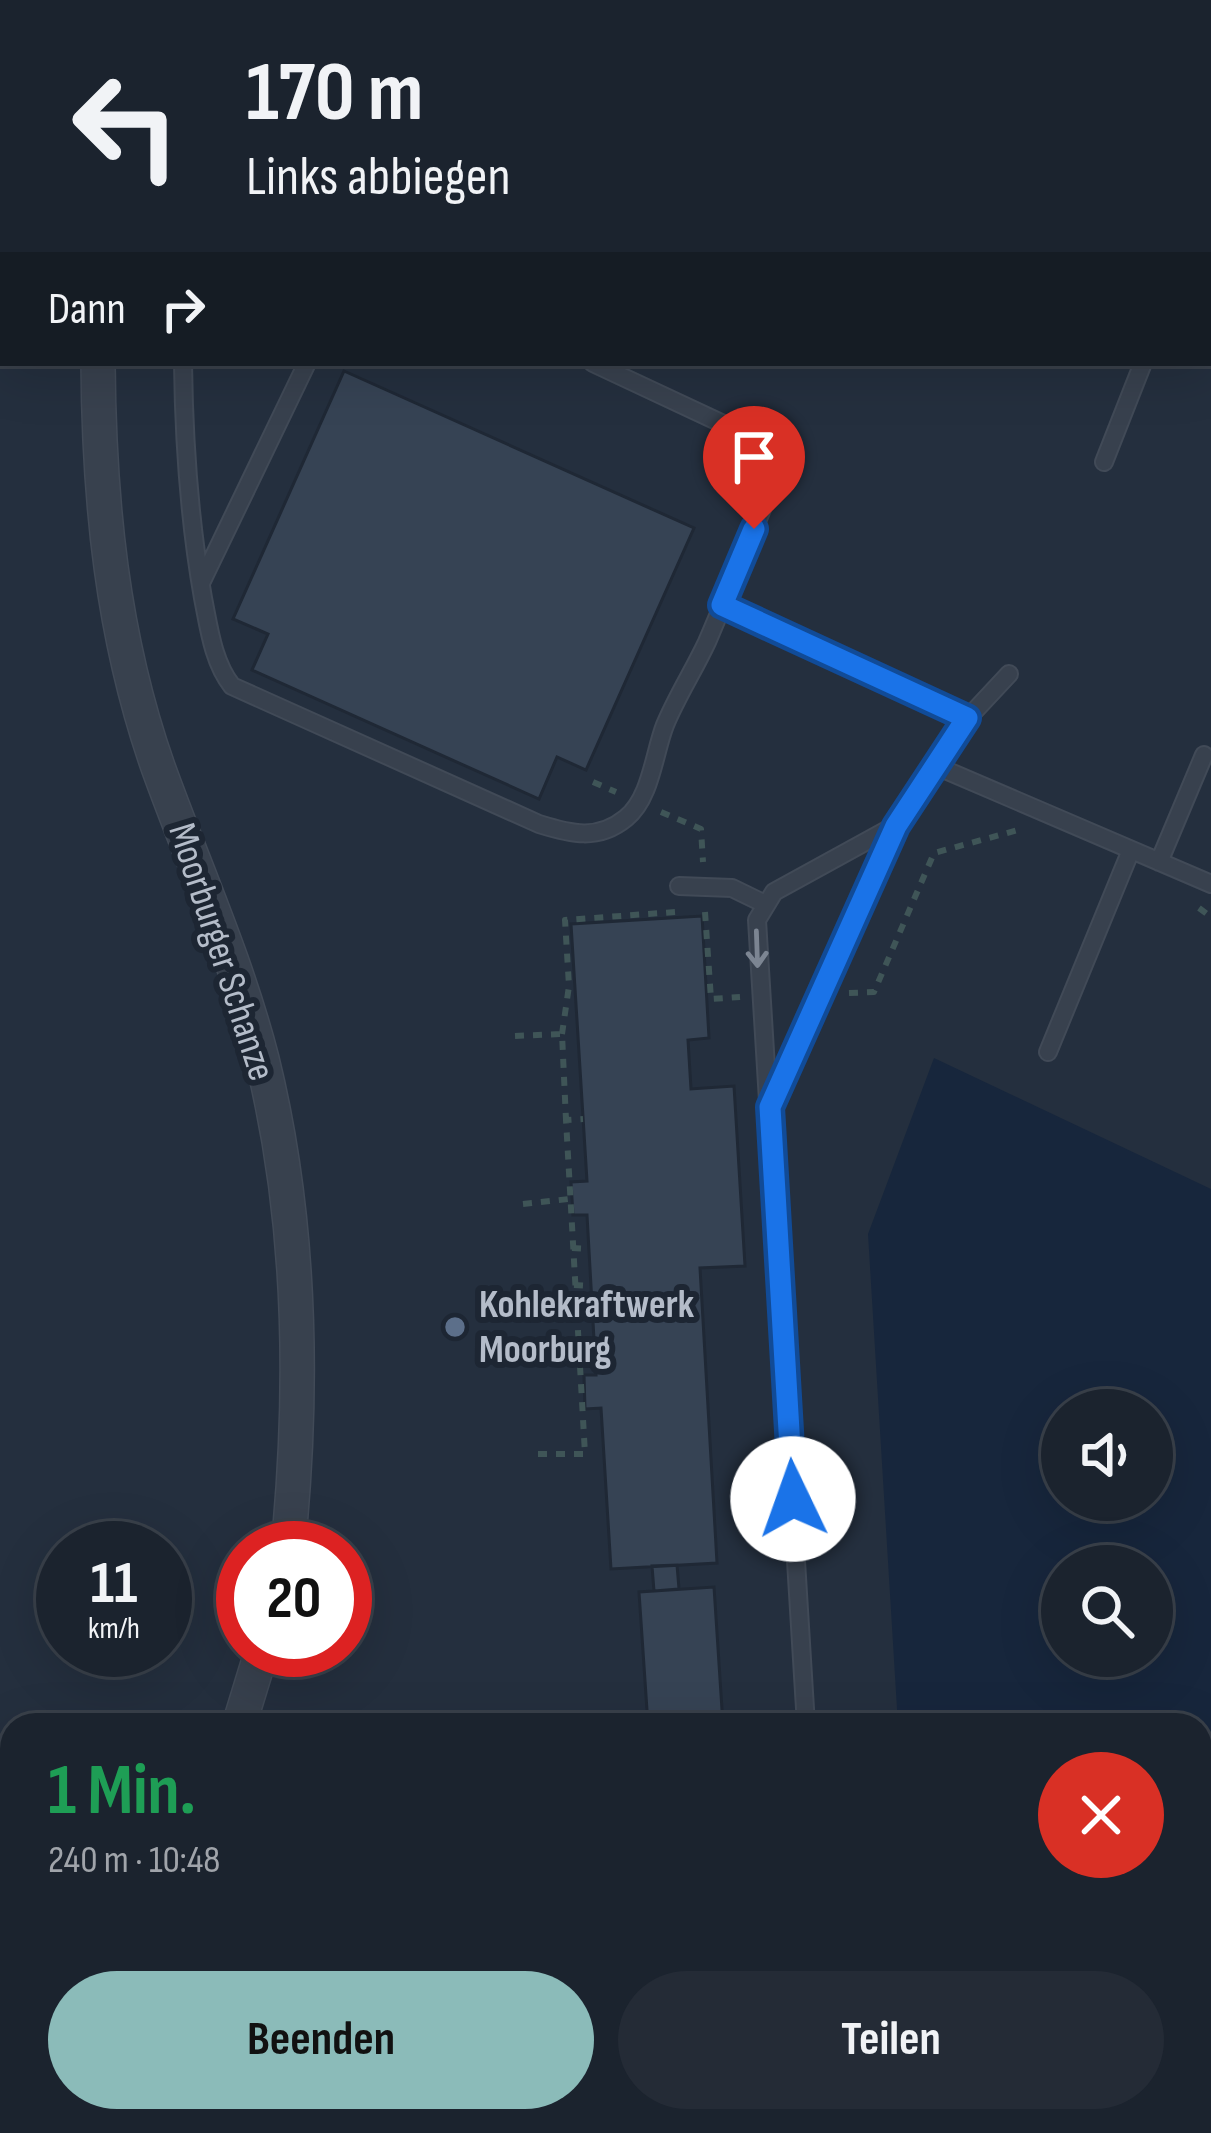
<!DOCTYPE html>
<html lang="de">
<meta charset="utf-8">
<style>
:root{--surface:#1b232e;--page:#242b36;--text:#f1f3f6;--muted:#a0a4aa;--line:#39404a;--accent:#8bbbb9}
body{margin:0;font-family:"Sofia Sans Condensed",sans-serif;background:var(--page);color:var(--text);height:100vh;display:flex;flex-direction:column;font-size:45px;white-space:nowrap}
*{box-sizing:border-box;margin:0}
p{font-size:39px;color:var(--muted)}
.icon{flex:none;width:66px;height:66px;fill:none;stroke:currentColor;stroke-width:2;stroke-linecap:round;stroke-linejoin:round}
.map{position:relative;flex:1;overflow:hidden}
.sheet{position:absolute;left:0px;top:1713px;width:1212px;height:420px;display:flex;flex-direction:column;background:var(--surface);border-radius:36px 36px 0 0;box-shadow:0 12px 48px #0002,0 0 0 3px var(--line)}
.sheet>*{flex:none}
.hud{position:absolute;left:0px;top:0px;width:1212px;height:366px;box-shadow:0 12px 48px #0002,0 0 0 3px var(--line);background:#1b232e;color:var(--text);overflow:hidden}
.controls{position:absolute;left:1041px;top:1389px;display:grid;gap:24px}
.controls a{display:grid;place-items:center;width:132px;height:132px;border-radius:50%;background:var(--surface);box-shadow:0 12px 48px #0002,0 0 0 3px var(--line);font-size:60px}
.speed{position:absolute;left:36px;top:1521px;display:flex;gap:24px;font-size:60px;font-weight:700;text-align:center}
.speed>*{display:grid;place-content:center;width:156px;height:156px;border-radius:50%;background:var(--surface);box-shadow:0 12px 48px #0002,0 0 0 3px var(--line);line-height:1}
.speed small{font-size:30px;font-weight:400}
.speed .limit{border:18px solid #d22;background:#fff;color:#111}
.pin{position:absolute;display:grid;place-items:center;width:102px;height:102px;color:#fff;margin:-123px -51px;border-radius:50% 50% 50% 0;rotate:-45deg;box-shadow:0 0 12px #0007}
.pin .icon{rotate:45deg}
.me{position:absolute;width:132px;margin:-66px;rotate:357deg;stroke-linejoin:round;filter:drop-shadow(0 0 9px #0008)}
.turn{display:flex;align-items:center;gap:42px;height:252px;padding:0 48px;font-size:54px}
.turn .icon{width:156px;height:156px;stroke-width:2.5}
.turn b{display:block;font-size:84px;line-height:102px}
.then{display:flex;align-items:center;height:114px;padding:0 48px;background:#0003;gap:24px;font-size:45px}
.round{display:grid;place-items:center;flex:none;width:126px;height:126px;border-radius:63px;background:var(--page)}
.headline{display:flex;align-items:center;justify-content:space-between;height:204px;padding:0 48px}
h1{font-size:72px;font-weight:700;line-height:90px;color:#1e9e55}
.cta{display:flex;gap:24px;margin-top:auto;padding:24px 48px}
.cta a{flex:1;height:138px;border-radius:72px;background:var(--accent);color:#111;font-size:48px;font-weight:700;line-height:138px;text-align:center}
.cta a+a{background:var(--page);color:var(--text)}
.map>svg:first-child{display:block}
.water{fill:#17263c;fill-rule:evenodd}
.building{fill:#364354;stroke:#1f2835;stroke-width:3}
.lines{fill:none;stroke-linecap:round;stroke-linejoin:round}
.service-casing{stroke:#414a57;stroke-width:20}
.minor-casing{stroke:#414a57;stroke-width:36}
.path{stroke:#3f5557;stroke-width:6;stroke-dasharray:9 9;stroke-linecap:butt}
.service{stroke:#38414e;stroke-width:16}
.minor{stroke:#38414e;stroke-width:33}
.oneway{stroke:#7c8592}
.route-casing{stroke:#114b97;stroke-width:30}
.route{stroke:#1a73e8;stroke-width:21}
.service-dot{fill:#5c6f8a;stroke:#1d2633;stroke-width:4.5}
.labels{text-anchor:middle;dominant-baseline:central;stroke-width:12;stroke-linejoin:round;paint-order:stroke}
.street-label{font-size:39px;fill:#b4bcc9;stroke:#1d2633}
.poi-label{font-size:39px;font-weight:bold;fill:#b4bcc9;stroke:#1d2633;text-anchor:start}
</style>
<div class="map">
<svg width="1211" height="2133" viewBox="0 0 1211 2133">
<rect width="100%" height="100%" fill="#242f3e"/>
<!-- water -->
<path class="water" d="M934,1058L1211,1189V2133H923L922,2121H1200V1725H898L868,1234ZM1062,1410H1152V1500H1062ZM1062,1566H1152V1656H1062Z"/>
<!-- building -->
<path class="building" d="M344,371L694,528L586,770L557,757L539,799L252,670L268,634L233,619Z
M702,916L709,1038L688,1040L691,1089L734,1086L745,1266L700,1268L717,1563L611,1569L601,1408L585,1409L584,1375H596L587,1215H573L571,1182L587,1181L571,924Z
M677,1565L679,1589L654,1591L652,1566Z
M714,1587L723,1725H648L639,1592Z
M240,2121H810L813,2133H238Z"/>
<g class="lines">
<!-- service casing -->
<g class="service-casing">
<path id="service" d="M182,0V3
M731,3L733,0
M0,189L3,187
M1209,200L1211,195
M183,363C184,443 189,519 203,598C209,628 213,662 232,686L539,824C571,834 598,841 626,818C651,798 654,753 665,725C677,696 694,670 707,642C734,579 759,516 785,453L593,363
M1104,462L1143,363
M201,583L307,363
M722,605L967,719
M936,766L1211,884
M1159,862L1204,755
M679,886L732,888L765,904
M1048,1052L1131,850
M770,1106L896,825L967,719L1009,674
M806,1725L757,920L774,892L896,825
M217,2133L220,2121
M851,2133L852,2121"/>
</g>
<!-- minor casing -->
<g class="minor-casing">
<path id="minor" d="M94,0V3
M98,363C99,501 112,636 158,767C193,864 236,958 262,1059C301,1217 304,1387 288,1548
M239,1725L262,1650
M170,2121L171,2133"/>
</g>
<!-- path -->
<path class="path" d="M593,782L616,792
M661,812L701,829L703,862
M1199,908L1211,917
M705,912L711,999L740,997
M849,993L874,992L934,853L1018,830
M562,1034L569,986L565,920L675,912
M515,1036L562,1034L566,1120
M523,1204L569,1199
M572,1248L589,1249
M574,1285L591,1286
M579,1364L596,1363
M538,1454H585L566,1120L583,1119"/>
<!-- service -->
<use href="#service" class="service"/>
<!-- minor -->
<use href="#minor" class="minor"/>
</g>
<!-- one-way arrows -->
<defs><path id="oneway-shaft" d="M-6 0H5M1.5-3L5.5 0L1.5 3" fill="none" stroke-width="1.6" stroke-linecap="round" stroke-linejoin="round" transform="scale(3)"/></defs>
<use class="oneway" href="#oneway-shaft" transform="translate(757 949) rotate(88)"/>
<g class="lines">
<!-- route casing -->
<g class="route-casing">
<path id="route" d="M754,529L722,605L967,718L896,826L770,1107L793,1499"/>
</g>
<!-- route -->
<use href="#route" class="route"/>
</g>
<!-- markers -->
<circle class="service-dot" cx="455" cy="1327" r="12"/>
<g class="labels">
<!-- street labels -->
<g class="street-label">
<text transform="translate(221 952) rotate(72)">Moorburger Schanze</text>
</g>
<!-- poi labels -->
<g class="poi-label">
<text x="479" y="1305">Kohlekraftwerk<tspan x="479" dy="45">Moorburg</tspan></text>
</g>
</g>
</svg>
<div class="controls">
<a><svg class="icon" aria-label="sound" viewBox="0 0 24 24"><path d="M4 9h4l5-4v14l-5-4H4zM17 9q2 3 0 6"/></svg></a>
<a><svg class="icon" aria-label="search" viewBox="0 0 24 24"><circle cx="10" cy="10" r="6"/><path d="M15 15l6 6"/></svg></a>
</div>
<div class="speed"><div>11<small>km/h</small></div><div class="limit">20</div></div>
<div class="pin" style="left:754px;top:529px;background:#d93025"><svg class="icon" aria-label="arrive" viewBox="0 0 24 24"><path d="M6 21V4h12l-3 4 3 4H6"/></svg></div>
<svg class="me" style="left:793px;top:1499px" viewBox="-20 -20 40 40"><circle r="19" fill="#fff"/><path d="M0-13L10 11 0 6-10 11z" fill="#1a73e8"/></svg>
<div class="hud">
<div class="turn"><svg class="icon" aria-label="left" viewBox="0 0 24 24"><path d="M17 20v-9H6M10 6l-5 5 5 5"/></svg><div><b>170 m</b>Links abbiegen</div></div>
<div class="then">Dann<svg class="icon" aria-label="right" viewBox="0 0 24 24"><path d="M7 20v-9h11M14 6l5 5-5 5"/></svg></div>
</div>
<section class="sheet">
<div class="headline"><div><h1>1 Min.</h1><p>240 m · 10:48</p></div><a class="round" style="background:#d93025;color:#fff"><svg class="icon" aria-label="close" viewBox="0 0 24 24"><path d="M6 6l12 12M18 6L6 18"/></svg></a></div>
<div class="cta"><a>Beenden</a><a>Teilen</a></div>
</section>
</div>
